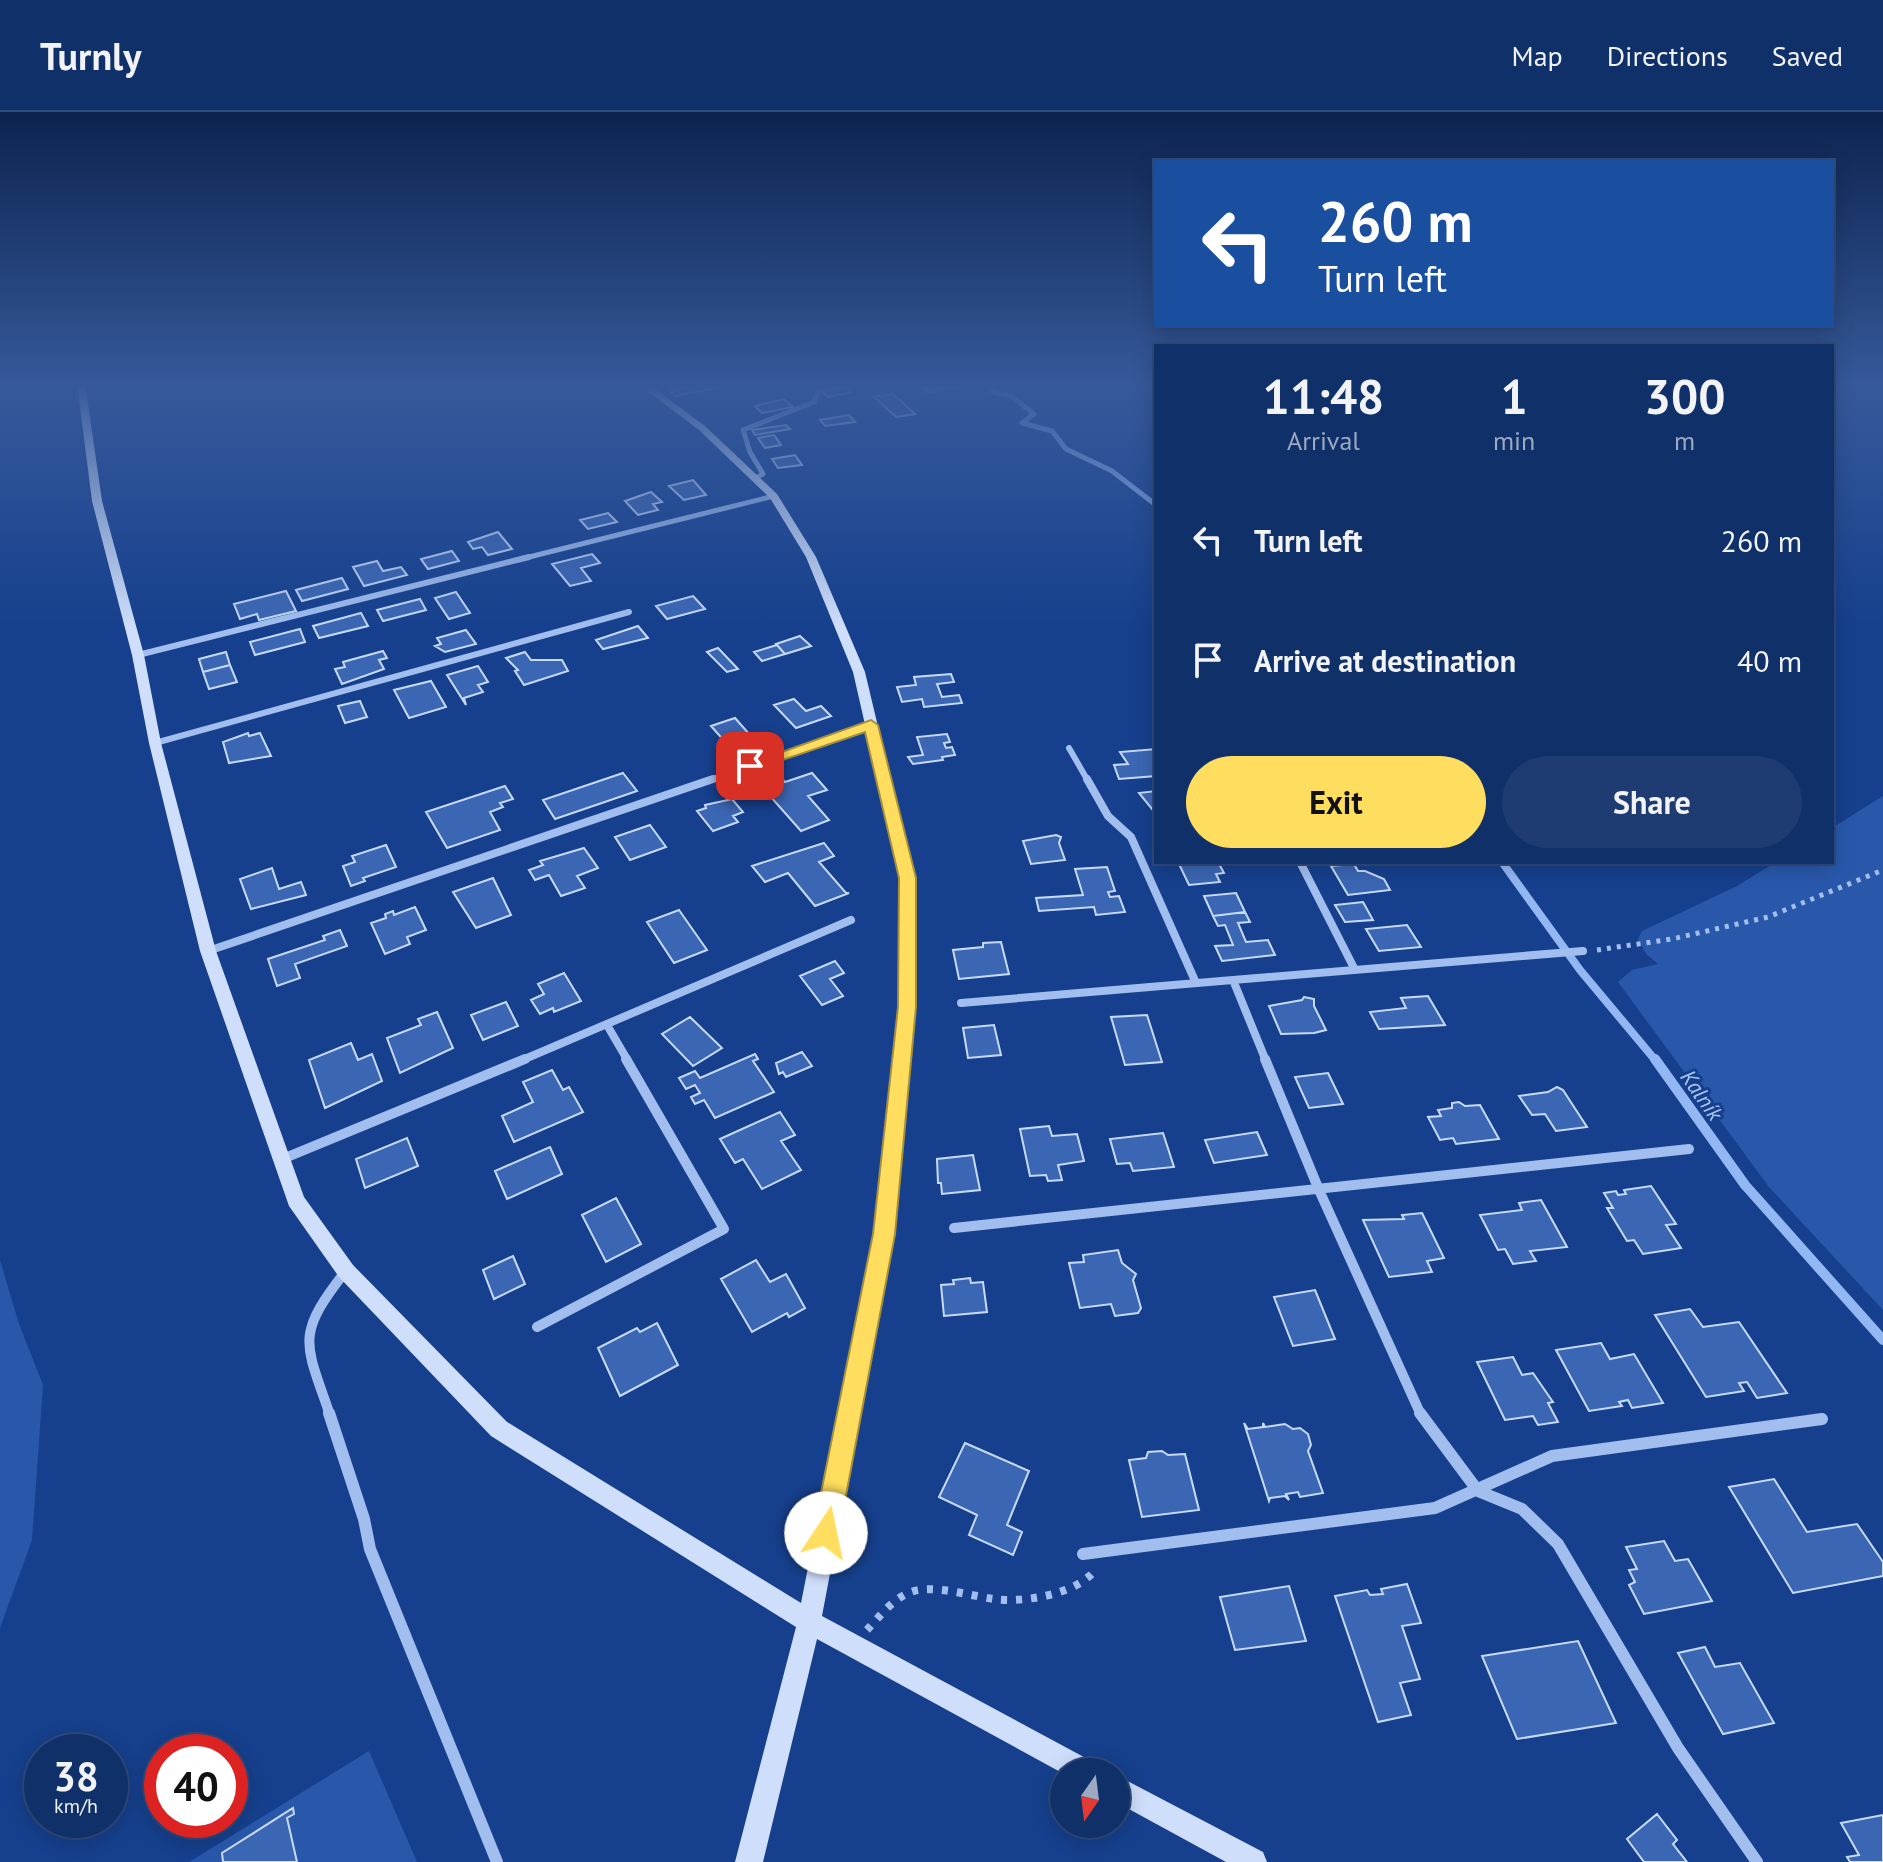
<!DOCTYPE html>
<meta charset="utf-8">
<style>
:root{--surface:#10306a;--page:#1e3c72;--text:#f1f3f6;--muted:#9ca9c1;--line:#304b7e;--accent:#ffde5f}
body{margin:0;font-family:"PT Sans",sans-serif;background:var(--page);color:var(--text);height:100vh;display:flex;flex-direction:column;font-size:30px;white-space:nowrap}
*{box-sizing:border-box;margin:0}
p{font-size:26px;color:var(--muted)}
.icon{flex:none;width:44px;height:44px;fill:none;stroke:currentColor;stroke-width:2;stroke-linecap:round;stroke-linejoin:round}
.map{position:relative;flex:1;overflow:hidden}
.panel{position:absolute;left:1154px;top:232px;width:680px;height:520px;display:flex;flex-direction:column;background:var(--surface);border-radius:0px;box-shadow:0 4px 20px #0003,0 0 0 2px var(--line)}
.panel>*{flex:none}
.top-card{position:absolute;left:1154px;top:48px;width:680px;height:168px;border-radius:0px;box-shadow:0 4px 20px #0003,0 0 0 2px var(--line);background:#1a4fa0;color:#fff;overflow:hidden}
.needle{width:52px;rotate:194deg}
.tools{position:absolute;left:1050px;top:1646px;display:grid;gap:16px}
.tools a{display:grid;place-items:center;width:80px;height:80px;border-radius:50%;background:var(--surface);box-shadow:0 4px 20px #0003,0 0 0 2px var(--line);font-size:40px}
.speed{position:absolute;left:24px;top:1622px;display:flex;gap:16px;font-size:40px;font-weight:700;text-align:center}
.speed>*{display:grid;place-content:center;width:104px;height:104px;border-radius:50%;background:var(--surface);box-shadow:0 4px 20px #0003,0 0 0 2px var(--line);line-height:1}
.speed small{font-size:20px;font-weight:400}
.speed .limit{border:12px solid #d22;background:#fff;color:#111}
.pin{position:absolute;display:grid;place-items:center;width:68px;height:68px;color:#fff;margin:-34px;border-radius:16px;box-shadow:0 4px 12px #0006}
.me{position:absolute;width:88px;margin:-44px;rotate:11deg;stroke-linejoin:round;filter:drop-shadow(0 0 6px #0008)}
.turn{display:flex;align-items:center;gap:28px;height:168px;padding:0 32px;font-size:36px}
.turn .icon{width:104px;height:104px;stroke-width:2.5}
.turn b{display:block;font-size:56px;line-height:68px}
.eta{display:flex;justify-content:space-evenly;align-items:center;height:136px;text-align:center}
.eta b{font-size:48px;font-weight:700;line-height:56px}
.primary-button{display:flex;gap:16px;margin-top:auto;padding:16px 32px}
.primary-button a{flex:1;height:92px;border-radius:48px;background:var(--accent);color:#111;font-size:32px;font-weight:700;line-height:92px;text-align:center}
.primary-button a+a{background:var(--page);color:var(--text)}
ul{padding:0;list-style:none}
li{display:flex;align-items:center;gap:24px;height:120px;padding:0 32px}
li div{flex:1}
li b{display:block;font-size:30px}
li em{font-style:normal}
header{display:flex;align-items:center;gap:48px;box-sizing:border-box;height:112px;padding:0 40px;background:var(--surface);border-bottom:2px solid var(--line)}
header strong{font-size:38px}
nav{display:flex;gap:44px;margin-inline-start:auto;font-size:28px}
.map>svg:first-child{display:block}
.green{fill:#2958ab}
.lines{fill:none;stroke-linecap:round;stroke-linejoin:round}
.stream-far2{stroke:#93b7f2;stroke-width:5}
.stream-far1{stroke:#93b7f2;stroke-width:8}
.stream{stroke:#93b7f2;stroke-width:10}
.building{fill:#3b66b3;stroke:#c7dafb;stroke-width:2}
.path-far1{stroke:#a1beef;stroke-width:5;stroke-dasharray:4 6;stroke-linecap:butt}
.path{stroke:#a1beef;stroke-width:8;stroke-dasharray:6 9;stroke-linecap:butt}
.street-far4{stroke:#a1beef;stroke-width:5}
.street-far3{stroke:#a1beef;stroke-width:6}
.street-far2{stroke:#a1beef;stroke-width:8}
.street-far1{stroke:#a1beef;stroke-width:10}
.street{stroke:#a1beef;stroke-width:12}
.secondary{fill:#cfdefb;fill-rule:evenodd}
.route{fill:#ffde5f;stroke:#a6903e;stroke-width:2}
.labels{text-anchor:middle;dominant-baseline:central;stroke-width:6;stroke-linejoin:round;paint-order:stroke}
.water-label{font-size:22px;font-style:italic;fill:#adc8f6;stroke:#16408d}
</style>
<header>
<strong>Turnly</strong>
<nav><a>Map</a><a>Directions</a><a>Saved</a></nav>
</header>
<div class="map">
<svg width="1883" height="1750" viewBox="0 0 1883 1750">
<rect width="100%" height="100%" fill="#16408d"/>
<!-- green -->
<path class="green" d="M1883,684V1198L1769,1075L1618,870L1632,858L1658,852L1646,842L1638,827L1642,819L1737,774L1776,750H1832V716Z
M0,1148L19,1212L43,1273L32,1428L0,1516Z
M369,1639L417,1750H189Z"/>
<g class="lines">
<!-- stream-far2 -->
<path class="stream-far2" d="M917,271L928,279L973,271
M986,271L994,280L1011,284L1034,302L1022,311L1052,319L1066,337L1112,359L1156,393"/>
<!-- stream-far1 -->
<path class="stream-far1" d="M1502,750L1580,858L1656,949"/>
<!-- stream -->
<path class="stream" d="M1655,947L1745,1073L1883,1228"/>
</g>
<!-- building -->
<path class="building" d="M709,271L733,273L675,284L670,279Z
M845,275L852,280L828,285L821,279Z
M893,282L915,302L896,305L874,285Z
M784,287L793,295L762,301L755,294Z
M849,303L855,310L825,314L820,308Z
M786,313L790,317L755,323L752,318Z
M774,323L781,333L765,336L758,326Z
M795,343L802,353L778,356L772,347Z
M693,368L706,383L684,388L669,374Z
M651,380L662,390L653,392L658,398L638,403L625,389Z
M608,401L617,410L588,417L580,408Z
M498,420L512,437L488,443L482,435L473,437L468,430Z
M452,439L459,449L428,457L421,447Z
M592,442L600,451L581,456L591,469L570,474L552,452Z
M377,449L383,459L401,455L407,463L364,474L353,455Z
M342,466L348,477L302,489L296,478Z
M286,479L296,499L259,508L257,502L240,507L234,492Z
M456,480L470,501L449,507L435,486Z
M693,484L705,497L667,507L656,494Z
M420,487L426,498L383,509L377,498Z
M361,501L368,514L319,526L313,514Z
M638,514L648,526L603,537L596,528Z
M300,517L305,530L255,543L250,530Z
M466,518L476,532L445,540L435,534L441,532L437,526Z
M800,524L811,534L785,542L776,532Z
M777,533L785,542L762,549L754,540Z
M718,536L738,557L727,560L707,540Z
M383,539L387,546L379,548L384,557L342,572L335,557L345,555L343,550Z
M226,540L230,553L203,560L199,547Z
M525,540L531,548H562L568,559L524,573L515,559L518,558L506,546Z
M230,553L237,570L209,577L203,560Z
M478,554L488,570L478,573L483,580L464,586L466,593L447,563Z
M951,562L954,570L937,572L942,585L959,583L962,591L924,595L922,587L902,590L897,575L916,573L914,565Z
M431,569L446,595L409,606L394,578Z
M794,587L806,599L821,594L831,604L796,616L774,593Z
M360,589L367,605L345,611L338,594Z
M735,606L758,632L734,640L711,614Z
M248,621L249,624L260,621L271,644L229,651L223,630Z
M947,622L950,630L944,631L946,636L952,635L955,643L942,645L943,648L913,652L908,645L923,643L917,625Z
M1156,637V664L1119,667L1114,653L1128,652L1120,640Z
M775,659L785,670L812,661L827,678L808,684L829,708L801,719L754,666Z
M623,661L637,679L555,707L543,688Z
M505,674L513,687L500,691L503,695L490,700L500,718L447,736L426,700Z
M1156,679V702L1139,681Z
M732,687L743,700L733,704L738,710L713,719L697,699L706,696L705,693Z
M650,713L666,735L630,748L615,725Z
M1056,723L1061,725L1059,731L1065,748L1031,752L1023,729Z
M824,731L834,744L819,750L846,781H849L815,794L788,761L765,770L752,754Z
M386,733L396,755L363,766L365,769L351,774L343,754L355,750L352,744Z
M584,736L598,756L577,764L585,776L561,784L549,763L535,768L529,758L543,753L540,749Z
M1178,750H1218L1224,761L1216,762L1220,770L1189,773Z
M1354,752L1358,759H1365L1384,767L1390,778L1348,783L1331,754Z
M1107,755L1115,779L1108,780L1110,785L1119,784L1125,800L1096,803L1094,795L1039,799L1036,786L1083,783L1075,757Z
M272,756L279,777L301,770L306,783L251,797L240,767Z
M493,766L511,803L476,816L453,780Z
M1236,781L1245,800L1213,804L1204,784Z
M1363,790L1373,808L1345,810L1335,793Z
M415,795L426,818L407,825L410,832L385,842L371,811L386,806L385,802L393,799L394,803Z
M679,798L707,838L674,851L647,810Z
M1245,800L1250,810L1238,811L1246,830L1268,828L1275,843L1222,849L1215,834L1233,833L1225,813L1218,814L1213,804Z
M1407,813L1421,835L1379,839L1366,817Z
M340,818L347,834L295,852L300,866L277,874L268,847L325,828L323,824Z
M1001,830L1009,862L959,867L953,838L983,835V831Z
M835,849L844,861L830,867L843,884L822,893L800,864Z
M564,861L581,889L554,900L553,896L540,902L531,888L544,882L538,872Z
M1428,884L1445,913L1379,917L1370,900L1406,896L1401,886Z
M1304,885L1314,887V894L1326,918L1314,921L1281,922L1269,894L1302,888Z
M506,890L518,914L483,928L471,903Z
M437,900L453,936L400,961L387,926L421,913L418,907Z
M1147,903L1162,950L1125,953L1111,905Z
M690,905L722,936L693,954L662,922Z
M994,913L1001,943L968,946L963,916Z
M351,931L358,948L372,942L382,969L325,996L309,948Z
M802,940L812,954L786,965L783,960L779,962L776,951Z
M755,942L758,947L753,949L774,980L715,1006L704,988L695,992L692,987L691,985L700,981L695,973L686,977L679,966L695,959L700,966Z
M552,958L563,978L569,975L583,1000L514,1030L502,1004L533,990L523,970Z
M1328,961L1343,992L1309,996L1295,965Z
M1557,975L1563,978L1587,1015L1556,1019L1545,1002L1532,1003L1519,984L1548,980Z
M1459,990L1465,994L1480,993L1499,1027L1456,1032L1453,1026L1440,1028L1428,1005L1441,1004L1438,998L1452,996V991Z
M780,1000L795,1023L781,1029L801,1058L762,1077L743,1047L735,1051L720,1027Z
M1049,1014L1052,1024L1077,1022L1084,1049L1058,1053L1062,1068L1048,1069L1046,1063L1030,1064L1020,1017Z
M1257,1020L1267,1043L1214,1051L1205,1028Z
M1163,1021L1174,1055L1133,1059L1130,1051L1117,1052L1110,1027Z
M407,1026L418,1054L365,1076L356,1047Z
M550,1035L562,1062L507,1087L495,1059Z
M973,1043L980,1078L942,1082L941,1071H938L937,1047Z
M1651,1074L1676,1112L1666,1113L1681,1136L1643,1142L1634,1128L1627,1129L1607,1096H1613L1604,1081L1616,1079L1618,1083L1626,1082L1624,1078Z
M616,1086L641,1132L606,1150L582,1103Z
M1541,1088L1567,1135L1530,1139L1536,1149L1513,1152L1505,1137L1498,1138L1480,1103L1522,1098L1519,1091Z
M1422,1101L1444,1146L1427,1149L1432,1160L1389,1165L1363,1108L1404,1107L1402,1103Z
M1118,1138L1122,1151L1136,1162L1133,1168L1141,1196L1138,1201L1115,1204L1111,1192L1080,1196L1069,1151L1084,1150L1083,1143Z
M513,1144L525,1172L494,1187L483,1158Z
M756,1148L770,1170L786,1162L805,1196L789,1205L787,1201L752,1220L721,1167Z
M970,1166L971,1171L983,1170L987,1200L944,1204L941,1173L954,1172L953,1168Z
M1315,1178L1335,1227L1293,1234L1274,1185Z
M1690,1197L1703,1215L1739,1210L1787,1281L1757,1286L1747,1270L1739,1271L1744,1279L1706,1285L1655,1203Z
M657,1211L678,1253L620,1284L598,1236L637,1216L640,1220Z
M1601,1231L1610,1247L1634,1242L1663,1291L1632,1296L1628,1288L1619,1290L1622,1294L1589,1299L1556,1238Z
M1513,1245L1522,1263L1533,1261L1553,1290L1548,1291L1558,1310L1538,1313L1533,1304L1505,1308L1477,1250Z
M1244,1311L1248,1317L1263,1315V1311L1265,1315L1285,1312L1293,1317L1300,1316L1308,1322L1311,1333L1308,1339L1323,1381L1300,1385L1298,1380L1286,1382L1289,1388L1285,1384L1270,1386L1269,1389Z
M965,1331L1029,1359L1007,1413L1022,1420L1013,1443L969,1423L977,1403L939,1385Z
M1162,1339L1168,1343L1185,1342L1199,1398L1142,1405L1129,1348L1146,1346L1148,1340Z
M1774,1367L1807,1420L1857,1412L1883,1450V1464L1793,1481L1729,1375Z
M1664,1429L1675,1449L1688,1447L1712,1489L1644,1502L1629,1473L1635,1470L1629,1458L1637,1457L1626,1435Z
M1407,1472L1421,1511L1402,1514L1420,1567L1400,1571L1411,1603L1378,1610L1335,1484L1367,1478L1370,1483L1383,1482L1381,1477Z
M1289,1474L1306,1529L1235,1538L1220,1485Z
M1578,1529L1616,1611L1517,1627L1482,1544Z
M1705,1535L1715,1555L1740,1551L1774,1611L1723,1622L1678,1541Z
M293,1696L294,1702L287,1706L297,1750H223L222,1741Z
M1657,1702L1677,1728L1673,1732L1687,1750H1644L1627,1727Z
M1883,1703V1750H1850L1847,1745L1859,1743L1841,1711Z"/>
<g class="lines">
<!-- path-far1 -->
<path class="path-far1" d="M1597,838L1672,827L1768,805L1883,758"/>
<!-- path -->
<path class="path" d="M867,1518C880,1504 895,1484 914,1479C938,1473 970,1484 994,1487C1024,1491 1078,1482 1096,1457"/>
<!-- street-far4 -->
<path class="street-far4" d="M756,366L763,362L750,340L743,318L814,290L819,278
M521,447L774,384"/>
<!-- street-far3 -->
<path class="street-far3" d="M138,543L529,445
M155,631L629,500
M1069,636L1088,669
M707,669L871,613"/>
<!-- street-far2 -->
<path class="street-far2" d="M1087,667L1108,704L1131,725L1196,871
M1300,750L1354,856
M208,839L713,667
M1233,868L1583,839
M961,891L1233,868L1266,949
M607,913L628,949
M520,949L851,808"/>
<!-- street-far1 -->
<path class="street-far1" d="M1265,947L1319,1078L1421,1303
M280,1048L525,947
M954,1116L1689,1037
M537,1215L724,1117L626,947
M330,1303C305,1230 295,1224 345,1160"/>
<!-- street -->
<path class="street" d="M329,1301L364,1407L370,1437L497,1750
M1420,1301L1478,1379L1522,1397L1558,1432L1678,1636L1757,1750
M1083,1442L1435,1396L1552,1344L1822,1307"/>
<!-- secondary -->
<path class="secondary" d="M77,271H85L102,389L144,543L161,631L216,839L304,1085L353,1153L507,1310L801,1491L874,1122L899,895L900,766L853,560L806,445L770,386L699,318L637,271H647L705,314L777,382L816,445L865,560L914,766L915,895L894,1122L822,1504L1095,1651L1099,1660H1064V1662L817,1527L763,1750H735L796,1515L491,1324L339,1165L289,1094L200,839L149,631L132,543L92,389Z
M1116,1663L1263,1740L1267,1750H1226L1116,1690Z"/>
</g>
<!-- sky -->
<linearGradient id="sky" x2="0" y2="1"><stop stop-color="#0c234e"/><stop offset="0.53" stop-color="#36599a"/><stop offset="1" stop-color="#36599a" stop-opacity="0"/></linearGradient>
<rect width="1883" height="516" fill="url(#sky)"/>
<!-- route -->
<path class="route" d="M871,608L878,613L916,766V895L895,1122L839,1421L836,1430L826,1434L817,1430L813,1421L873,1122L898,895L899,766L865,620L756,657H745L743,654Z"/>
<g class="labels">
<!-- water labels -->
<g class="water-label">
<text transform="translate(1702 983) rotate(55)">Kalník</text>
</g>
</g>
</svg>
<div class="tools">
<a><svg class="needle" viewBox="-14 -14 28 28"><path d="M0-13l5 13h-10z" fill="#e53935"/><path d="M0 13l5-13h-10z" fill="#9ca9c1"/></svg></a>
</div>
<div class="speed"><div>38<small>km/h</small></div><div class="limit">40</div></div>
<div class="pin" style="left:750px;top:654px;background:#d93025"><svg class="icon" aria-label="arrive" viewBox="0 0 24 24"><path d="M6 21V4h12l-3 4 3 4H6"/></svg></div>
<svg class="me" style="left:826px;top:1421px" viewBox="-20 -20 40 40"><circle r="19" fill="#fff"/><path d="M0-13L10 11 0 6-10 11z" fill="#ffde5f"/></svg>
<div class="top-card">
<div class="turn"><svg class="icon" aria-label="left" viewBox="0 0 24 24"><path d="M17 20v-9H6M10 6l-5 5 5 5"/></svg><div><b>260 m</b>Turn left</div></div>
</div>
<section class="panel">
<div class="eta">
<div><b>11:48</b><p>Arrival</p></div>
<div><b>1</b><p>min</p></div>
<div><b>300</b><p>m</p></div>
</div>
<ul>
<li><svg class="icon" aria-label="left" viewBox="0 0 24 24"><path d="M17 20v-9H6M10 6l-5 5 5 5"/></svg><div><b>Turn left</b></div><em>260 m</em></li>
<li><svg class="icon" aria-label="arrive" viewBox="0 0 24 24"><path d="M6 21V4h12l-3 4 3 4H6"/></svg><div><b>Arrive at destination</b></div><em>40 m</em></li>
</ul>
<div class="primary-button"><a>Exit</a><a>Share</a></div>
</section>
</div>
